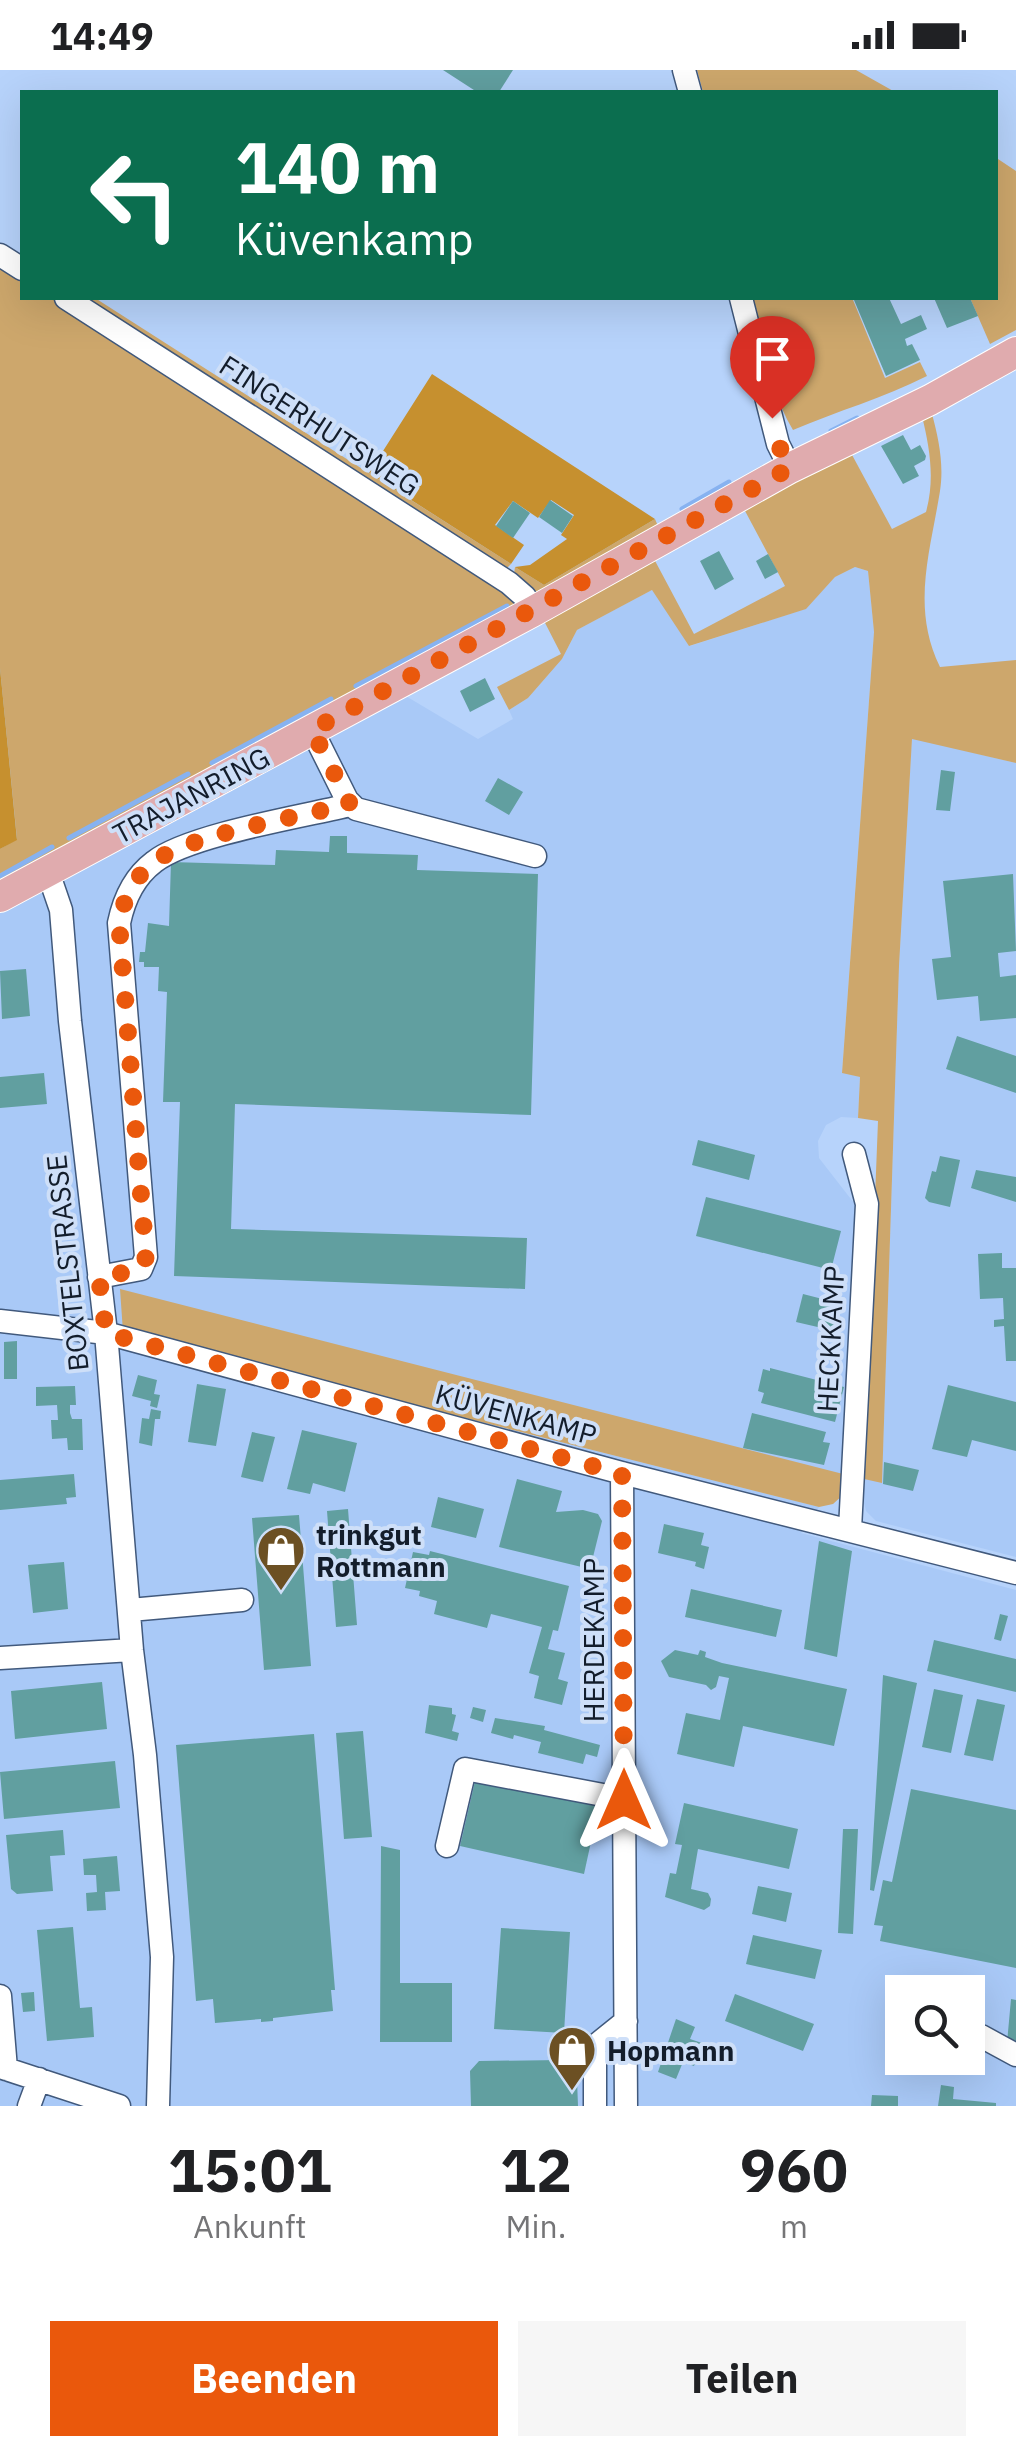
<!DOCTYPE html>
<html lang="de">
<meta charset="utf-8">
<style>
:root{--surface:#fff;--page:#f6f6f6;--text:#202124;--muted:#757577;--accent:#ea580c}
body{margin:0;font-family:"IBM Plex Sans",sans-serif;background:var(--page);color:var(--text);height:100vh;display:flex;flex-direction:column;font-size:38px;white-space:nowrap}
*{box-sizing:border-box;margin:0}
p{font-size:32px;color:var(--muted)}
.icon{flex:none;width:55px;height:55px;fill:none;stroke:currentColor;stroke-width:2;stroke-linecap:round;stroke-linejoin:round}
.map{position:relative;height:2036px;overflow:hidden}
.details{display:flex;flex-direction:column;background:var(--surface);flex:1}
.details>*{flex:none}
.banner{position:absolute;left:20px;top:20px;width:978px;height:210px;border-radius:0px;box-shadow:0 10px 40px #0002;background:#0b6e4f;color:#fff;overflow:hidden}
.controls{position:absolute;left:885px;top:1905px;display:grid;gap:20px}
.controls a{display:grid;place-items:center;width:100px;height:100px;border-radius:0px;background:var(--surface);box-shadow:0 10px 40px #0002;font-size:50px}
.pin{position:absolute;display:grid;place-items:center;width:85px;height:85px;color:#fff;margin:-102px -42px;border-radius:50% 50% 50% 0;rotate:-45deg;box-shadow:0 0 10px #0007}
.pin .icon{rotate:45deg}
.me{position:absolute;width:110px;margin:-55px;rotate:0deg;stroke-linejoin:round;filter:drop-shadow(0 0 8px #0008)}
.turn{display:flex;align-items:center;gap:35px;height:210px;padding:0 50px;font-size:45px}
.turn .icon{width:130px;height:130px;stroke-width:2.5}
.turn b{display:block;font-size:70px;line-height:85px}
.eta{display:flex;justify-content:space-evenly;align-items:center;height:170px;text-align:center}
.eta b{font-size:60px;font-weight:800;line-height:70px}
.button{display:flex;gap:20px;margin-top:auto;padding:20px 50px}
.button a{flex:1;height:115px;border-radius:0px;background:var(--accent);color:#fff;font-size:40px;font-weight:800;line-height:115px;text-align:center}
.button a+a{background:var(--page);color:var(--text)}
.status{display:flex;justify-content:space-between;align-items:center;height:70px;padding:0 50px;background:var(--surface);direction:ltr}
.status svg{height:28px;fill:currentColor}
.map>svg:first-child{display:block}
.built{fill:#a9c9f7;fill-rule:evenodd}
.green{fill:#cda76c}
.forest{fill:#c6902f}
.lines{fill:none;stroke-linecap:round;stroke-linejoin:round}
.stream{stroke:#87b2f0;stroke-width:5}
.building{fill:#619fa0}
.minor-casing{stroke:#41597c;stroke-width:25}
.major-casing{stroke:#fff;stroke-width:32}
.minor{stroke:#fff;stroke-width:22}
.major{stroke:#e0abae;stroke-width:30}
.route{stroke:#ea580c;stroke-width:18;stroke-dasharray:0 32.4}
.labels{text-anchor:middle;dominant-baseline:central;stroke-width:8;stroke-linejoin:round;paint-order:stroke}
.street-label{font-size:28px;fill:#131d2b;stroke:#cedff8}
.poi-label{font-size:28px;font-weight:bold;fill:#131d2b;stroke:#cedff8;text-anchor:start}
</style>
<div class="status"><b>14:49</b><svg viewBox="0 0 49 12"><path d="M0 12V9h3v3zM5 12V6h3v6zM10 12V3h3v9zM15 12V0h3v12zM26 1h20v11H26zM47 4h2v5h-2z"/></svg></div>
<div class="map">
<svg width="1016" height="2036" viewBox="0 0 1016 2036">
<rect width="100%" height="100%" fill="#b7d3fb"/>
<!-- built -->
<path class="built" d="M855,497L868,501L874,562L842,1002L860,1007L858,1048L841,1047L826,1055L818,1071L819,1088L854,1133L856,1150L847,1405L124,1262L819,1437L801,1463L1016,1520V2036H0V840L399,622L478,669L513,649L509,640L528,628L562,589L577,560L652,520L690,576L805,539L835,507ZM902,1922H968V1988H902Z
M912,668L1016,693V1487L876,1451L866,1441L863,1429L864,1409L882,1412L899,896Z"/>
<!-- green -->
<path class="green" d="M697,0H856L895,22H703Z
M995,87L1016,101V260L990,274L970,228H995Z
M0,191L22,206V228H56L494,510L521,538L0,816V779L17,769L0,598Z
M75,228H95L511,494L502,503Z
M753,228H858L853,230L885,308L920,292L927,306C884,328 837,341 793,360C769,321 764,271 753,228Z
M932,344C939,370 944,395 940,421C930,483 911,538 940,597L1016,590V693L912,669L899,896L882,1413L864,1409L878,1051L858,1048L860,1007L842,1003L874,562L868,501L855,497L835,507L806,539L689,576L652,520L577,560L562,589L528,628L509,640L497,617L561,584L542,547L653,487L694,564L785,516L744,439L851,383L892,459L926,442C935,409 930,379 922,346Z
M655,449L660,461L540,530L513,511L515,497L544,515Z
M120,1219L847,1405L844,1424L833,1434L819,1437L123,1262Z"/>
<!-- forest -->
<path class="forest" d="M432,304L655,449L544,515L515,497L530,495L567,469L561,465L574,445L551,430L538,448L513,431L495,455L524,475L511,494L369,403Z
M0,598L17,770L0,779Z"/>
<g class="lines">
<!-- stream -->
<path class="stream" d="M831,361L857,348
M682,439L729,412
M356,616L507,536
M212,693L331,629
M69,768L188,704
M0,806L52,777"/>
</g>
<!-- building -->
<path class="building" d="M443,0H513L499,22H477Z
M859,228H889L901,254L921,245L927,259L905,269L907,276L912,274L920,290L886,306L854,230Z
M934,228H970L978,246L947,258Z
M903,365L911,380L920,375L926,386L925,390L914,396L919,406L903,414L881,376Z
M550,430L573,446L562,463L539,447Z
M513,431L530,443L513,468L496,456Z
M719,481L734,509L715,520L700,491Z
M768,484L778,502L765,509L756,491Z
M485,608L495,629L470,642L460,621Z
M941,700L955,702L950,741L936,740Z
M498,708L523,722L509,745L485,731Z
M330,766H347V783L418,785L417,800L538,804L531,1045L235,1034L231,1159L527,1168L525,1219L174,1206L180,1032H163L167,922L158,921L159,897H144V892H139L140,882H145L148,853L169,856L171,792L275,795L276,780L329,782Z
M1013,804L1016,881L998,883L1000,907L1016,905V948L980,951L978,926L937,930L932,889L951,887L943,811Z
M26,899L30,946L2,949L0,901Z
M957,966L1016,986V1023L946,999Z
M44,1003L47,1034L0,1038V1007Z
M698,1070L755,1085L749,1110L692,1095Z
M940,1086L960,1090L950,1137L929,1132L925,1128L932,1101L936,1102Z
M976,1100L1016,1107V1132L971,1118Z
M706,1127L841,1161L831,1200L696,1166Z
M1002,1183V1198H1016V1291H1006L1004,1256L994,1257V1250L1004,1249L1003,1228L980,1229L978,1184Z
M803,1224L842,1234L835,1261L796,1252Z
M17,1271V1309H4V1272Z
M770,1298L844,1317L835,1352L761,1333L764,1323L758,1321L763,1299L770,1301Z
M138,1305L157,1310L154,1324L160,1325L157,1338L150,1336L151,1331L132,1326Z
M197,1314L226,1319L216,1376L188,1372Z
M948,1315L1016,1332V1381L972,1370L967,1387L932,1379Z
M75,1316L76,1335H70V1343L72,1349H82L83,1380H68L67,1368L52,1369L51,1350H58L57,1335L36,1336V1317Z
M151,1339L161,1341L160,1349H155L152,1376L139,1373L142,1348L149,1349Z
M752,1343L826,1362L823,1372L830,1373L824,1395L743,1378Z
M302,1360L357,1373L345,1422L313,1413L310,1424L287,1419Z
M252,1362L275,1367L263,1412L241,1407Z
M884,1392L919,1400L913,1421L883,1414Z
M74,1404L76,1427L66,1428L67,1434L0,1440V1410Z
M517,1409L562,1421L556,1442L583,1440L598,1444L602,1451L590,1499L499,1477Z
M438,1427L484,1439L476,1468L431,1457Z
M348,1439L357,1555L336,1557L327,1441Z
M299,1445L311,1596L264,1600L252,1448Z
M664,1454L704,1463L701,1475L709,1477L704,1499L695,1496L696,1492L658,1483Z
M819,1471L852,1481L837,1587L804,1579Z
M430,1481L569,1516L558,1561L553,1560L548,1579L565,1583L558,1609L568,1612L562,1635L534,1628L539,1606L529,1603L542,1557L491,1544L487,1558L434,1544L437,1531L419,1526L420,1521L405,1518L413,1482L429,1485Z
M64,1492L68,1539L33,1543L28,1495Z
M691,1519L782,1540L776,1567L685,1547Z
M1000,1544L1008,1546L1001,1571L994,1569Z
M934,1570L1016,1589V1622L927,1601Z
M675,1580L698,1585L700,1580L706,1582L705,1587L722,1593L847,1619L834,1676L743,1656L734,1697L677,1684L686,1643L720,1650L729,1608L719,1606L716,1617L711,1620L706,1615L669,1607L661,1591Z
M883,1605L917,1613L874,1821L870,1820Z
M102,1612L107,1659L15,1669L11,1621Z
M934,1619L963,1625L951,1683L922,1677Z
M977,1629L1005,1635L993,1691L964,1685Z
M429,1635L452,1638V1644L456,1645L452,1661L459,1663L457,1671L425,1663Z
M473,1637L486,1640L483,1652L470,1648Z
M495,1648L545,1656L544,1660L600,1675L597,1687L586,1684L583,1694L538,1683L541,1672L514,1665L513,1669L491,1663Z
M363,1661L372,1767L344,1769L336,1663Z
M314,1664L335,1920H331L333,1941L273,1948V1951L261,1952V1949L215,1953L213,1929L196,1931L176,1675Z
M115,1691L120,1738L4,1749L0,1702Z
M476,1707L599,1735L584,1804L460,1776Z
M911,1719L1016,1740V1898L880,1871L883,1856L874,1855L883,1810L892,1812Z
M684,1733L798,1759L789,1799L698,1779L691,1819L708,1823L711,1829L710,1836L704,1840L665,1827L670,1803L676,1804L682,1775L675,1774Z
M843,1759H858L853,1864L838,1863Z
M63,1760L65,1785L50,1786L53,1821L17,1824L11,1819L6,1765Z
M381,1776L400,1780V1913H452V1972H380Z
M117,1786L120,1821L105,1822L106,1840L87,1841L86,1823L97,1822L96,1805H84L83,1789Z
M758,1816L792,1823L786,1852L752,1844Z
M73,1857L80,1938L92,1937L94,1967L47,1971L37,1860Z
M501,1858L570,1862L564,1963L494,1959Z
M753,1865L822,1880L815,1909L746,1894Z
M954,1917L976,1919L973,1945L968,1944V1922H953Z
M34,1922L35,1941L23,1942L21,1923Z
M735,1924L814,1954L803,1981L725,1951Z
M1011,1929L1016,1930V1974L1007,1973Z
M676,1949L695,1957L690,1969L702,1973L694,1996L683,1992L676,2009L658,2002Z
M562,1983H576L578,2036H471L470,2001L479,1991L561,1990Z
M941,2015L954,2017L953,2029L996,2033V2036H938Z
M872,2025L898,2026V2036H871Z"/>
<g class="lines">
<!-- minor casing -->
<g class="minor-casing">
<path id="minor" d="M684,0L690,22
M0,185L22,199
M66,228L509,513L525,527L532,542
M741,228L778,374L790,398
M312,660L347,730L356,739L535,786
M48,802L61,840L70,951L106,1263L132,1580L145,1685L162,1887L158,2036
M99,1207L141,1199L146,1187L119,853C124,829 134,807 154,792C188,765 304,746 350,735
M0,1251L106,1263L622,1403L1016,1503
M622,1403L626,2036
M850,1459L867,1134L854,1084
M130,1540L242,1530
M0,1588L132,1580
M447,1776L465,1699L624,1729
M0,1926L6,1999
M981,1966L1016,1985
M0,1997L119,2036
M29,2036L39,2009
M595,2036V1976L626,1951"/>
</g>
<!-- major casing -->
<g class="major-casing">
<path id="major" d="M0,827L532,542L790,398L930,330L1016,282"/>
</g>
<!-- minor -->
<use href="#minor" class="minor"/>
<!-- major -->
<use href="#major" class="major"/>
</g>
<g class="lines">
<!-- route -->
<path class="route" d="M624,1730L622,1404L106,1263L99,1207L140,1200L146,1187L119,852C124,829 134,807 154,792C188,765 303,746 350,734L312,660L790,398L778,374L772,348"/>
</g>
<!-- icons -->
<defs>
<g id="shop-pin" transform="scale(2.5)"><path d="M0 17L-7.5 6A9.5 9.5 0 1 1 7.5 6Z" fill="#6c5023" stroke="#cedff8"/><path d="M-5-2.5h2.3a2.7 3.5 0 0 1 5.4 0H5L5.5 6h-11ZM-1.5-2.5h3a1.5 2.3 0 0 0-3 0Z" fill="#fff"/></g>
</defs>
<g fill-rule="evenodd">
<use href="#shop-pin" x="281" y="1480"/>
<use href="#shop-pin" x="572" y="1980"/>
</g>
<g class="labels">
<!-- street labels -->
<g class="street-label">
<text transform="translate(320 355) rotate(33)">FINGERHUTSWEG</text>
<text transform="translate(191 725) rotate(-28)">TRAJANRING</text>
<text transform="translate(67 1193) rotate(-96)">BOXTELSTRASSE</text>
<text transform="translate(830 1269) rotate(-87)">HECKKAMP</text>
<text transform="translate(516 1344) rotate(15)">KÜVENKAMP</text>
<text transform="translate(593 1570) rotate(-90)">HERDEKAMP</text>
</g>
<!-- poi labels -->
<g class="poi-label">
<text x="316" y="1464">trinkgut<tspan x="316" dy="32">Rottmann</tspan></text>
<text x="607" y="1980">Hopmann</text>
</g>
</g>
</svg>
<div class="controls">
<a><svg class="icon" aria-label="search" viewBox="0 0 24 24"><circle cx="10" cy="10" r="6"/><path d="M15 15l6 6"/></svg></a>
</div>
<div class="pin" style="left:772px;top:348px;background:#d93025"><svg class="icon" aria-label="arrive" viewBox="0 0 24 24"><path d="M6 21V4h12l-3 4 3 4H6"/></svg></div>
<svg class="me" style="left:624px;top:1730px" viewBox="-20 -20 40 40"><path d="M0-17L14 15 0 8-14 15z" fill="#ea580c" stroke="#fff" stroke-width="4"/></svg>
<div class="banner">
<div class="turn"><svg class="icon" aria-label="left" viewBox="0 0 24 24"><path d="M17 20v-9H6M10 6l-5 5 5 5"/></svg><div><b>140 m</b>Küvenkamp</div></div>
</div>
</div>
<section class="details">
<div class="eta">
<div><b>15:01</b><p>Ankunft</p></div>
<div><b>12</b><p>Min.</p></div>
<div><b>960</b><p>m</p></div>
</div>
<div class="button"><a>Beenden</a><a>Teilen</a></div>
</section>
